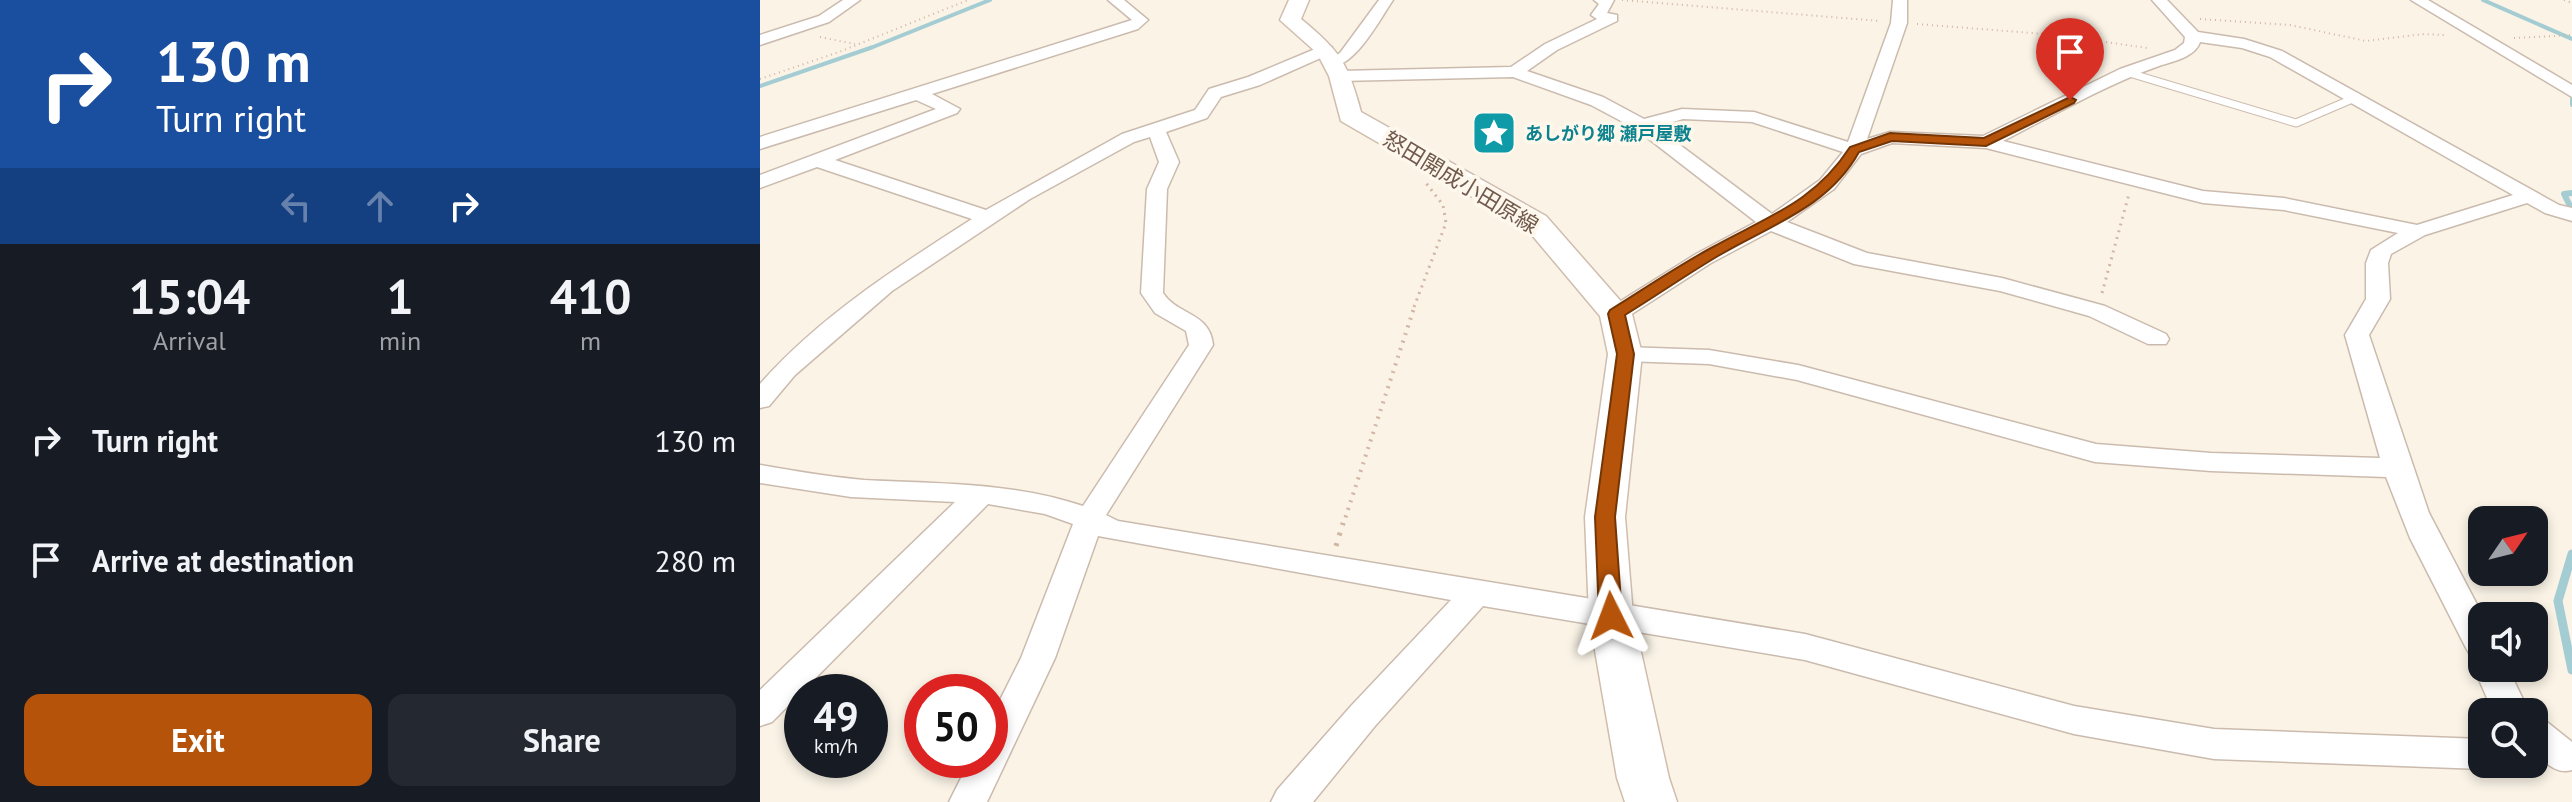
<!DOCTYPE html>
<meta charset="utf-8">
<style>
:root{--surface:#171b24;--page:#242831;--text:#f1f3f6;--muted:#9ea1a6;--accent:#b45309}
body{margin:0;font-family:"PT Sans","Noto Sans JP",sans-serif;background:var(--page);color:var(--text);height:100vh;display:flex;flex-direction:column;font-size:30px;white-space:nowrap}
*{box-sizing:border-box;margin:0}
p{font-size:26px;color:var(--muted)}
.icon{flex:none;width:44px;height:44px;fill:none;stroke:currentColor;stroke-width:2;stroke-linecap:round;stroke-linejoin:round}
.map{position:relative;flex:1;overflow:hidden}
.panel{display:flex;flex-direction:column;background:var(--surface);width:760px}
.panel>*{flex:none}
.top-card{background:#1a4fa0;color:#fff;overflow:hidden}
.needle{width:52px;rotate:55deg}
.tools{position:absolute;left:1708px;top:506px;display:grid;gap:16px}
.tools a{display:grid;place-items:center;width:80px;height:80px;border-radius:16px;background:var(--surface);box-shadow:0 4px 12px #0003;font-size:40px}
.speed{position:absolute;left:24px;top:674px;display:flex;gap:16px;font-size:40px;font-weight:700;text-align:center}
.speed>*{display:grid;place-content:center;width:104px;height:104px;border-radius:50%;background:var(--surface);box-shadow:0 4px 12px #0003;line-height:1}
.speed small{font-size:20px;font-weight:400}
.speed .limit{border:12px solid #d22;background:#fff;color:#111}
.pin{position:absolute;display:grid;place-items:center;width:68px;height:68px;color:#fff;margin:-82px -34px;border-radius:50% 50% 50% 0;rotate:-45deg;box-shadow:0 0 8px #0007}
.pin .icon{rotate:45deg}
.me{position:absolute;width:88px;margin:-44px;rotate:357deg;stroke-linejoin:round;filter:drop-shadow(0 0 6px #0008)}
.turn{display:flex;align-items:center;gap:28px;height:168px;padding:0 24px;font-size:36px}
.turn .icon{width:104px;height:104px;stroke-width:2.5}
.turn b{display:block;font-size:56px;line-height:68px}
.lanes{display:flex;align-items:center;height:76px;padding:0 24px;background:#0003;justify-content:center;gap:40px;direction:ltr}
.lanes .off{opacity:.35}
.eta{display:flex;justify-content:space-evenly;align-items:center;height:136px;text-align:center}
.eta b{font-size:48px;font-weight:600;line-height:56px}
.button{display:flex;gap:16px;margin-top:auto;padding:16px 24px}
.button a{flex:1;height:92px;border-radius:16px;background:var(--accent);color:#fff;font-size:32px;font-weight:600;line-height:92px;text-align:center}
.button a+a{background:var(--page);color:var(--text)}
ul{padding:0;list-style:none}
li{display:flex;align-items:center;gap:24px;height:120px;padding:0 24px}
li div{flex:1}
li b{display:block;font-size:30px}
li em{font-style:normal}
main{display:flex;flex:1;min-height:0}
.map>svg:first-child{display:block}
.lines{fill:none;stroke-linecap:round;stroke-linejoin:round}
.stream-far2{stroke:#a4ccd3;stroke-width:4}
.stream-far1{stroke:#a4ccd3;stroke-width:6}
.stream{stroke:#a4ccd3;stroke-width:9}
.lane-casing{stroke:#cbbbae;stroke-width:9}
.street-casing{stroke:#cbbbae;stroke-width:3}
.secondary-casing{stroke:#d0bdae;stroke-width:3}
.path-far3{stroke:#d2b6a4;stroke-width:2;stroke-dasharray:1 4;stroke-linecap:butt}
.path-far2{stroke:#d2b6a4;stroke-width:3;stroke-dasharray:2 5;stroke-linecap:butt}
.path-far1{stroke:#d2b6a4;stroke-width:4;stroke-dasharray:2 6;stroke-linecap:butt}
.path{stroke:#d2b6a4;stroke-width:5;stroke-dasharray:3 8;stroke-linecap:butt}
.lane{stroke:#fff;stroke-width:7}
.street{fill:#fff;fill-rule:evenodd}
.secondary{fill:#fff;fill-rule:evenodd}
.route{fill:#b45309;stroke:#753606;stroke-width:2}
.labels{text-anchor:middle;dominant-baseline:central;stroke-width:7;stroke-linejoin:round;paint-order:stroke}
.far-culture-label{font-size:18px;font-weight:bold;fill:#0d838f;stroke:#fdf7ec;text-anchor:start}
.street-label{font-size:22px;fill:#715a4d;stroke:#fdf7ec}
</style>
<main>
<section class="panel">
<div class="top-card">
<div class="turn"><svg class="icon" aria-label="right" viewBox="0 0 24 24"><path d="M7 20v-9h11M14 6l5 5-5 5"/></svg><div><b>130 m</b>Turn right</div></div>
<div class="lanes"><svg class="icon off" aria-label="left" viewBox="0 0 24 24"><path d="M17 20v-9H6M10 6l-5 5 5 5"/></svg><svg class="icon off" aria-label="ahead" viewBox="0 0 24 24"><path d="M12 20V5M6 11l6-6 6 6"/></svg><svg class="icon" aria-label="right" viewBox="0 0 24 24"><path d="M7 20v-9h11M14 6l5 5-5 5"/></svg></div>
</div>
<div class="eta">
<div><b>15:04</b><p>Arrival</p></div>
<div><b>1</b><p>min</p></div>
<div><b>410</b><p>m</p></div>
</div>
<ul>
<li><svg class="icon" aria-label="right" viewBox="0 0 24 24"><path d="M7 20v-9h11M14 6l5 5-5 5"/></svg><div><b>Turn right</b></div><em>130 m</em></li>
<li><svg class="icon" aria-label="arrive" viewBox="0 0 24 24"><path d="M6 21V4h12l-3 4 3 4H6"/></svg><div><b>Arrive at destination</b></div><em>280 m</em></li>
</ul>
<div class="button"><a>Exit</a><a>Share</a></div>
</section>
<div class="map">
<svg width="1812" height="802" viewBox="0 0 1812 802">
<rect width="100%" height="100%" fill="#faf3e6"/>
<g class="lines">
<!-- stream-far2 -->
<path class="stream-far2" d="M1723,0L1812,39
M0,86L113,47L230,0
M1812,99V105"/>
<!-- stream-far1 -->
<path class="stream-far1" d="M1812,193L1804,194L1812,210"/>
<!-- stream -->
<path class="stream" d="M1812,554L1798,601L1812,670"/>
<!-- lane casing -->
<g class="lane-casing">
<path id="lane" d="M1366,72L1536,123L1597,97"/>
</g>
<!-- street casing -->
<g class="street-casing">
<path id="street" d="M83,0H100L69,22L0,45V35L59,16Z
M348,0H364L388,20L378,29L172,94L200,109L197,113L75,160L226,210L362,134L435,110L449,89L488,77L560,47H572V53L500,85L461,97L447,118L406,132L419,162L407,189L403,293C418,316 450,312 453,345L346,515L358,521L1045,634L1314,706L1454,729L1722,739V764L1735,765L1722,769L1454,759L1314,734L1045,660L723,606L615,726L553,802H511L517,790L591,706L691,600L338,536L295,658L227,802H189L210,760H230V720L261,658L313,524L285,514L228,504L12,722L0,726V690L195,502L91,497L0,483V465C34,471 69,477 104,480C179,484 251,482 323,506L429,345L426,331L395,313L381,293L387,189L399,162L390,137L374,142L270,199L132,291L35,375L9,406L0,408V384C59,317 137,267 212,219L57,167L0,188V175L176,109L156,100L0,149V137L372,20Z
M619,0H633C620,19 593,71 568,66V60L580,53Z
M834,0H854L847,13L857,15V21L797,50L767,71L843,97L884,119L922,109L994,112L1088,142L1131,23L1133,0H1147V23L1107,139L1130,132L1223,136L1360,69L1415,50L1424,43L1425,37L1392,0H1407L1438,32L1484,39L1522,51L1799,205L1812,208V221L1785,213L1767,203L1665,235L1631,254L1628,263L1630,299L1609,335L1669,513L1723,616L1722,668H1748L1769,712H1733L1714,668L1720,658L1710,655L1705,646L1650,538L1626,477L1451,471L1335,462L1037,380L949,364L865,361L856,359L853,354L856,349L865,347L949,350L1038,365L1336,444L1451,453L1620,458L1585,335L1606,299V263L1611,250L1638,233L1524,210L1443,203L1226,148L1132,143L1101,154L1074,189L1027,222L1107,253L1242,278L1345,306L1406,334L1409,339L1406,344H1388L1329,316L1240,291L1094,264L1011,231L951,263L864,319H848L844,314L848,309L936,254L996,222L876,129L831,105L753,77L580,81L572,76L580,71L751,67L785,44L837,19L831,15L839,4ZM1440,42L1482,48L1510,57L1753,195L1657,225L1524,198L1443,191L1243,141C1294,115 1345,85 1399,66C1414,61 1435,57 1440,42ZM923,119L992,122L1083,152L1060,180L1012,214L896,127Z
M1651,0H1668L1812,85V97Z
M1774,717L1787,722L1812,742V770C1797,775 1785,762 1774,753Z"/>
</g>
<!-- secondary casing -->
<g class="secondary-casing">
<path id="secondary" d="M529,0H549L541,19C580,51 588,63 601,112L786,216L872,314L882,354L865,517L873,616L909,778L917,802H865L857,778L829,616L825,517L848,354L840,316L766,228L581,121L569,76L557,53L520,20Z"/>
</g>
<!-- path-far3 -->
<path class="path-far3" d="M862,0L1120,21
M1804,0L1812,3
M1440,19L1530,25L1606,41L1664,34L1685,35
M1157,24L1297,35L1387,48
M60,37L95,44
M1754,38L1812,35
M0,79L79,52L208,0"/>
<!-- path-far2 -->
<path class="path-far2" d="M1342,293L1369,194
M654,307L686,223L683,205L666,183"/>
<!-- path-far1 -->
<path class="path-far1" d="M583,525L655,305"/>
<!-- path -->
<path class="path" d="M576,546L583,523"/>
<!-- lane -->
<use href="#lane" class="lane"/>
<!-- street -->
<use href="#street" class="street"/>
<!-- secondary -->
<use href="#secondary" class="secondary"/>
</g>
<!-- route -->
<path class="route" d="M1310,97L1316,100L1314,103L1226,146L1132,141L1099,152C1068,208 1010,225 958,256C926,275 896,296 865,315L874,354L855,517L862,616L859,622L851,625L843,622L839,616L835,517L857,354L848,314L850,310C884,289 916,267 951,248C1006,217 1054,203 1090,147L1130,133L1224,138Z"/>
<!-- icons -->
<defs>
<g id="sight-square" transform="scale(2.3)"><rect x="-9" y="-9" width="18" height="18" rx="4" fill="#0f9aa8" stroke="#fdf7ec"/><path d="M0-6L1.8-2.2L6-1.7L2.9 1.2L3.7 5.4L0 3.3L-3.7 5.4L-2.9 1.2L-6-1.7L-1.8-2.2Z" fill="#fff"/></g>
</defs>
<g fill-rule="evenodd">
<use href="#sight-square" x="734" y="133"/>
</g>
<g class="labels">
<!-- far-culture labels -->
<g class="far-culture-label">
<text x="765" y="133">あしがり郷 瀬戸屋敷</text>
</g>
<!-- street labels -->
<g class="street-label">
<text transform="translate(701 182) rotate(31)">怒田開成小田原線</text>
</g>
</g>
</svg>
<div class="tools">
<a><svg class="needle" viewBox="-14 -14 28 28"><path d="M0-13l5 13h-10z" fill="#e53935"/><path d="M0 13l5-13h-10z" fill="#9ea1a6"/></svg></a>
<a><svg class="icon" aria-label="sound" viewBox="0 0 24 24"><path d="M4 9h4l5-4v14l-5-4H4zM17 9q2 3 0 6"/></svg></a>
<a><svg class="icon" aria-label="search" viewBox="0 0 24 24"><circle cx="10" cy="10" r="6"/><path d="M15 15l6 6"/></svg></a>
</div>
<div class="speed"><div>49<small>km/h</small></div><div class="limit">50</div></div>
<div class="pin" style="left:1310px;top:100px;background:#d93025"><svg class="icon" aria-label="arrive" viewBox="0 0 24 24"><path d="M6 21V4h12l-3 4 3 4H6"/></svg></div>
<svg class="me" style="left:851px;top:616px" viewBox="-20 -20 40 40"><path d="M0-17L14 15 0 8-14 15z" fill="#b45309" stroke="#fff" stroke-width="4"/></svg>
</div>
</main>
